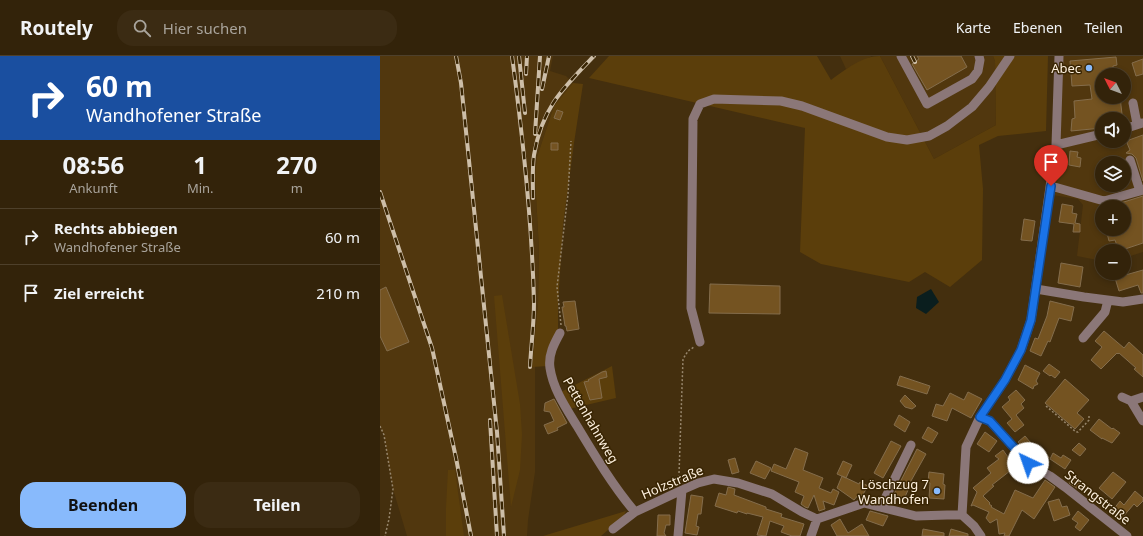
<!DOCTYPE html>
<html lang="de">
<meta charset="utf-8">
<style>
:root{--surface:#33230a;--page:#3b2b13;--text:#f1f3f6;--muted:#a9a49c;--line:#4e402b;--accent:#88bafc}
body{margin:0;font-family:"Noto Sans",sans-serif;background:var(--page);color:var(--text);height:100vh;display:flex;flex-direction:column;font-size:15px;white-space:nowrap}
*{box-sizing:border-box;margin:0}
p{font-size:13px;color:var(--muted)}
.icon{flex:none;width:22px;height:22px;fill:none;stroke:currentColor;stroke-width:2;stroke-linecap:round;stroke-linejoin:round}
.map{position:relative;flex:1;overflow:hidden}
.panel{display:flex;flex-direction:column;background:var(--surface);width:380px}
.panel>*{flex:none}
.guide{background:#1a4fa0;color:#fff;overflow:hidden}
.needle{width:26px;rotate:312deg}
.tools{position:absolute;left:715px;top:12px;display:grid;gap:8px}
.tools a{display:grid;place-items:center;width:36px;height:36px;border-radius:50%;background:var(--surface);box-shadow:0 2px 6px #0003,0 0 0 1px var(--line);font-size:20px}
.pin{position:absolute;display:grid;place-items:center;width:34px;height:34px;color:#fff;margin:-41px -17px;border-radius:50% 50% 50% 0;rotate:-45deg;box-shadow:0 0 4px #0007}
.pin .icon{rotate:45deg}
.me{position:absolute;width:44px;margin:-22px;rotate:318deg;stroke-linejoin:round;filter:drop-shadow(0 0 3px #0008)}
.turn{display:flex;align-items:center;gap:14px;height:84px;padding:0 20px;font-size:18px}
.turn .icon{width:52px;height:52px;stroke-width:2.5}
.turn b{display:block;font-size:28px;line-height:34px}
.eta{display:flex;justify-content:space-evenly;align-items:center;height:68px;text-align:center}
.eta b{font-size:24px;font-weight:700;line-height:28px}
.action{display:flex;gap:8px;margin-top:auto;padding:8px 20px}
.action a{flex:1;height:46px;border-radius:16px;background:var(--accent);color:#111;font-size:16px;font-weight:700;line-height:46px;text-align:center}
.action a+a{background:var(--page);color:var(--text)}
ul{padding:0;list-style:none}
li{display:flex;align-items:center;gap:12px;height:56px;padding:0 20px;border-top:1px solid var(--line)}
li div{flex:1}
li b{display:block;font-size:15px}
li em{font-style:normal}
header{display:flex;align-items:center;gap:24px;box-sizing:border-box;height:56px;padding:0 20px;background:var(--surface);border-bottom:1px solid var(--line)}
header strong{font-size:19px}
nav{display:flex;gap:22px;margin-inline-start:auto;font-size:14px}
.search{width:280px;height:36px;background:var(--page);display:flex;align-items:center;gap:10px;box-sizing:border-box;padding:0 14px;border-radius:16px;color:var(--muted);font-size:15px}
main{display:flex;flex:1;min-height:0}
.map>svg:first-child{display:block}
.built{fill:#51370e;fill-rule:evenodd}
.green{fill:#5b3e0b}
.water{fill:#0a1e1e}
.building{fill:#745321;stroke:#846d4c}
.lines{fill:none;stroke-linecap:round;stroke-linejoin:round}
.path{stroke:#97866c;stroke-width:1.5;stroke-dasharray:2 2;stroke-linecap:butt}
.minor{stroke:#8b7778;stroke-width:9}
.rail-casing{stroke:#cdbea8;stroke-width:4}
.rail{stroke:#392503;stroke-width:2.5;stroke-dasharray:8;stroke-linecap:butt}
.route-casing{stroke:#114b97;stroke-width:10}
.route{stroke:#1a73e8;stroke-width:7}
.poi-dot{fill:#88bafc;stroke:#392503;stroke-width:1.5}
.labels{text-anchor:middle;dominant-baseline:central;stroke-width:3;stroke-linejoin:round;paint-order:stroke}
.poi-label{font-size:13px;fill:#fdf0de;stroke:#392503;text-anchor:end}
.street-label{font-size:13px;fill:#fdf0de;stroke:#392503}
</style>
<header>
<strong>Routely</strong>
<div class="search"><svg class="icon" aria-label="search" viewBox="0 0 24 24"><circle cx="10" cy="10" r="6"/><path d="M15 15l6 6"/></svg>Hier suchen</div>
<nav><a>Karte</a><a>Ebenen</a><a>Teilen</a></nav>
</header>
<main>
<section class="panel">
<div class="guide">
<div class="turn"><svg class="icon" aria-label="right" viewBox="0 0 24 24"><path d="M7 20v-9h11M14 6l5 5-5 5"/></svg><div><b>60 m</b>Wandhofener Straße</div></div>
</div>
<div class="eta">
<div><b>08:56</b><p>Ankunft</p></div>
<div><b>1</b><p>Min.</p></div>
<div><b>270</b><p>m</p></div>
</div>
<ul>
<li><svg class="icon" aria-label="right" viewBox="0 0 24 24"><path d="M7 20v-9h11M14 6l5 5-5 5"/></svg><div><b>Rechts abbiegen</b><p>Wandhofener Straße</p></div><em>60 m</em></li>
<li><svg class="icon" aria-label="arrive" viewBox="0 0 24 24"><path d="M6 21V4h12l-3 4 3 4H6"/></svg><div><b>Ziel erreicht</b></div><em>210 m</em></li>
</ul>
<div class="action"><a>Beenden</a><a>Teilen</a></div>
</section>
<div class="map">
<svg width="763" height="480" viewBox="0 0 763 480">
<rect width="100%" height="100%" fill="#442f0e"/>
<!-- built -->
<path class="built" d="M0,0H173L170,15L186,20L193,27L174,50L157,101L155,120L159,194L158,248L152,310H155V416L148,464L147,480H27L13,433L4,379L0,370Z
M460,0H492L466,13Z
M500,0H613L615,5L616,69L554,103Z
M680,0H763V196L744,202V195H722V205L697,200L703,149L698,143L672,139ZM722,19H744V41H722ZM722,63H744V85H722ZM722,107H744V129H722ZM722,151H744V173H722Z"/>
<!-- green -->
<path class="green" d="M229,0H437L451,24C465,14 482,0 500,0L554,103L616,69L615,5L613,0H668L666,75L618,80L599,89L603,133L602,204L570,231L545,216L529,226L441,208L420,196L425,72L209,22Z
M193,27L203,28L194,87L183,169L178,248V275L168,310L152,311L158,248L159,194L155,120L157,101L174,50Z
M122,239L140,348L142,379L140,414L131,451L114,240Z
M232,310L236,342L189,353L181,336Z
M68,414H75L84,480H66V452Z
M246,455L243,461L221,480H163Z"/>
<!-- water -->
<path class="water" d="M551,233L559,246L546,258L536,252L537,241Z"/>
<!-- building -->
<path class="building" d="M537,0H581L587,11L547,34L532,8L539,3Z
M736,1L737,9L733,10V14L727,15L728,19H722V41H740L742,58L725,60V63H722V72L691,75L692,63L695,62L694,45L712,43L710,29L692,30L690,5Z
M763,3V18L756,20L752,7Z
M177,54L183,56L180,64L174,62Z
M763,79V125L756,102L752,98L746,97L750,94L747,87L749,84Z
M171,87H178V94H171Z
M690,95L698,96L697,101L701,102L700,111L689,109Z
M763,140V187L739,195L735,184L729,185L727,177L732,175V173H744V151H732L731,150Z
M682,148L693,150L692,157L697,158L695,167L700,168V176H693L694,168L679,166Z
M644,163L655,165L652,185L641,184Z
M681,207L703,211L700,231L678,227Z
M763,214V237H761L758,229L739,235L735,222Z
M330,228L400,230V258L329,257Z
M6,231L29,286L7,295L0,280V234Z
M195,245L199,273L187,275L186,270H185L182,251H184L183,246Z
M670,245L694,251L691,265L679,262L670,286L668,285L661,300L650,295L655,282L658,283L667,260Z
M724,275L744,292L749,286L763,299V321L754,313L756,312L739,297L738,298L737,297L721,313L711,304L722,291L715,285Z
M669,308L680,316L675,322L671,319L670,320L663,315Z
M645,309L660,317L656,325L658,328L654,330L653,333L638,324Z
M226,315L227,321L219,323L222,342L210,344L204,326L209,325L208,324L222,316Z
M520,320L550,330L547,338L517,329Z
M685,323L709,344L697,357L704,363L695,373L665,347Z
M636,334L645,344L641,348L644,352L636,359L644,369L635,376L627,367L632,363L622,351L630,344L628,341Z
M588,336L602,343L591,362L572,352L567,365L552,360L556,348L563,350L570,337L584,344Z
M525,339L536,350L532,353L525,351L520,345Z
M174,343L187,367L177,372L178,374L168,378L164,369L174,365L170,356L164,355L165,347Z
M519,359L530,366L525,376L514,369Z
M719,363L732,373L733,372L740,377L732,387L722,382V383L710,374Z
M548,371L558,377L552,387L542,382Z
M605,376L617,385L609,396L597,388Z
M645,380L655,392L669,401L664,409L652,402L638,386Z
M511,385L521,390L503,422L494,417Z
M699,387L706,393L700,400L692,394Z
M415,392L428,397L423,414L443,422L439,432L451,437L453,433L459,436L454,449L443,445L445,453L439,455L434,439L428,452L425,451L421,448L424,440L415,436L419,426L391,415L394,408L406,413Z
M537,393L546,398L527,432H529L524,443L514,438Z
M623,394L635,411L612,429L614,430L603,440L610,447L609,448L612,450L611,451L624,458L635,434L653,442L665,424L675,431L654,463L642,454L629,480H624L625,477L619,478L617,463L610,467L606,462L609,456L593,449L591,450L597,436L593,432L611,417L607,412L619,403L615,400Z
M673,397L681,402L683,399L691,404L685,413L670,403Z
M355,402L359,416L352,418L348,404Z
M376,405L391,412L385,423L370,417Z
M463,405L472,409L466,422L457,418Z
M549,416L564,418L563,428L565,429L564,443L549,442L550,427L548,426Z
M733,416L746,426L732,443L719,432Z
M694,419L700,423L699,425L707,430L703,436L689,427Z
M462,420L479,428L480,426L488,430L482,440L479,438L474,444L457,432Z
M348,431L355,433L354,439L386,451V453L402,458L401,461L424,468L420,480H412L401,476L404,470L390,465L386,480L377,479L383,461L367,457V458L358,455L357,457L335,450L339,437L346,439Z
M755,435L763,442V445L757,451L754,448L742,462L733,454L740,445L744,449Z
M311,439L323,441L321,458H318L316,470L319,471L317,479L305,477Z
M679,443L682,451L687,450L690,459L674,465L668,446Z
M490,455L508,460L503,470L486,464Z
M698,455L709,464L700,475L695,471L698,467L692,463Z
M278,459H290V469H286L284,477L286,480H277Z
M460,463L468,477L482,468L489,480H457L451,469Z
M543,473L564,477V480H542Z
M571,473L588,478V480H569Z"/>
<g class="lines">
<!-- path -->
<path class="path" d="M181,269L177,231L188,138L191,85
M666,350L696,376H698L709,364V358
M0,370L4,379L13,433L9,463L5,480
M300,425L299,418L303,303L308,295L314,291"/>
<!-- minor -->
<path class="minor" d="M521,0L547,48L592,23L598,15L600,4L599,0
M753,47L757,68
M744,73L762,67
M676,89L722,78
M750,104L760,135
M671,130L724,145L763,134
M656,233L704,241L743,246L763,243
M180,277C174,288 168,299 170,312C173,333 186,352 197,370C215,400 233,430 255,456
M703,282L725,256L728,244
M320,286L311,252L313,63L320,48L334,43L401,45L422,50L507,81L527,84L549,80L567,70L592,51L609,31L630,0
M742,341L751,345L763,341
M751,345L763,365
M600,361L610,365L648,407L670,420L685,431L747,480
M501,451L531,389
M233,473L255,456L302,434L318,427L334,423L358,427L392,438L422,456L437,463L484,447L536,460L567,459H582
M298,480L302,434
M431,480L437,463
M601,480L594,470L582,459L586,391L600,361L625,324L641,294L651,264L676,89L679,0"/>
<!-- rail casing -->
<g class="rail-casing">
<path id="rail" d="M76,0L81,27L117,376L124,480
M132,0C143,82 152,164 154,247C154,268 151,290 150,311
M139,0L145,57
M532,0L535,6
M146,18L147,0
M162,33L169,0
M155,78L160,0
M0,136L52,292L76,402L91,480
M153,142C153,128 152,113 154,99C162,52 182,33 214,0
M110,364L117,480"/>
</g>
<!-- rail -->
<use href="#rail" class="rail"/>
</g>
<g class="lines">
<!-- route casing -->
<g class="route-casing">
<path id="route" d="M648,407L610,365L600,361L625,324L641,294L651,264L671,130"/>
</g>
<!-- route -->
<use href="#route" class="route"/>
</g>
<!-- markers -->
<g class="poi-dot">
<circle cx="709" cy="12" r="4"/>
<circle cx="557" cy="435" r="4"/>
</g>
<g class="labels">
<!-- poi labels -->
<g class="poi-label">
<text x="701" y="12">Abec</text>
<text x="549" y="428">Löschzug 7<tspan x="549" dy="15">Wandhofen</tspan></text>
</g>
<!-- street labels -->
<g class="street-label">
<text transform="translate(211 364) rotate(60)">Pettenhahnweg</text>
<text transform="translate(292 426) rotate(-23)">Holzstraße</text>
<text transform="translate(718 441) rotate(38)">Strangstraße</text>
</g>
</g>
</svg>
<div class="tools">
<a><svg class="needle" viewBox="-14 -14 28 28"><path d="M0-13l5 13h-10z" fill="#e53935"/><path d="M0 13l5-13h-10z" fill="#a9a49c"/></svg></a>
<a><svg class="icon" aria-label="sound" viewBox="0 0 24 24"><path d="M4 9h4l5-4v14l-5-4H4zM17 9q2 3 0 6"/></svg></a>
<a><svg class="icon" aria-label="layers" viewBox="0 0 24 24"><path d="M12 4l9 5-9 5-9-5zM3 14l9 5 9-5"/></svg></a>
<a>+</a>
<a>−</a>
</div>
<div class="pin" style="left:671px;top:130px;background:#d93025"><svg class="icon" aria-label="arrive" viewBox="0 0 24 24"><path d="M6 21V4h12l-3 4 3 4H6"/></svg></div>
<svg class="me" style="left:648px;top:407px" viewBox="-20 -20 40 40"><circle r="19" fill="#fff"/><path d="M0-13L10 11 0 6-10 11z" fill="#1a73e8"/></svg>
</div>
</main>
